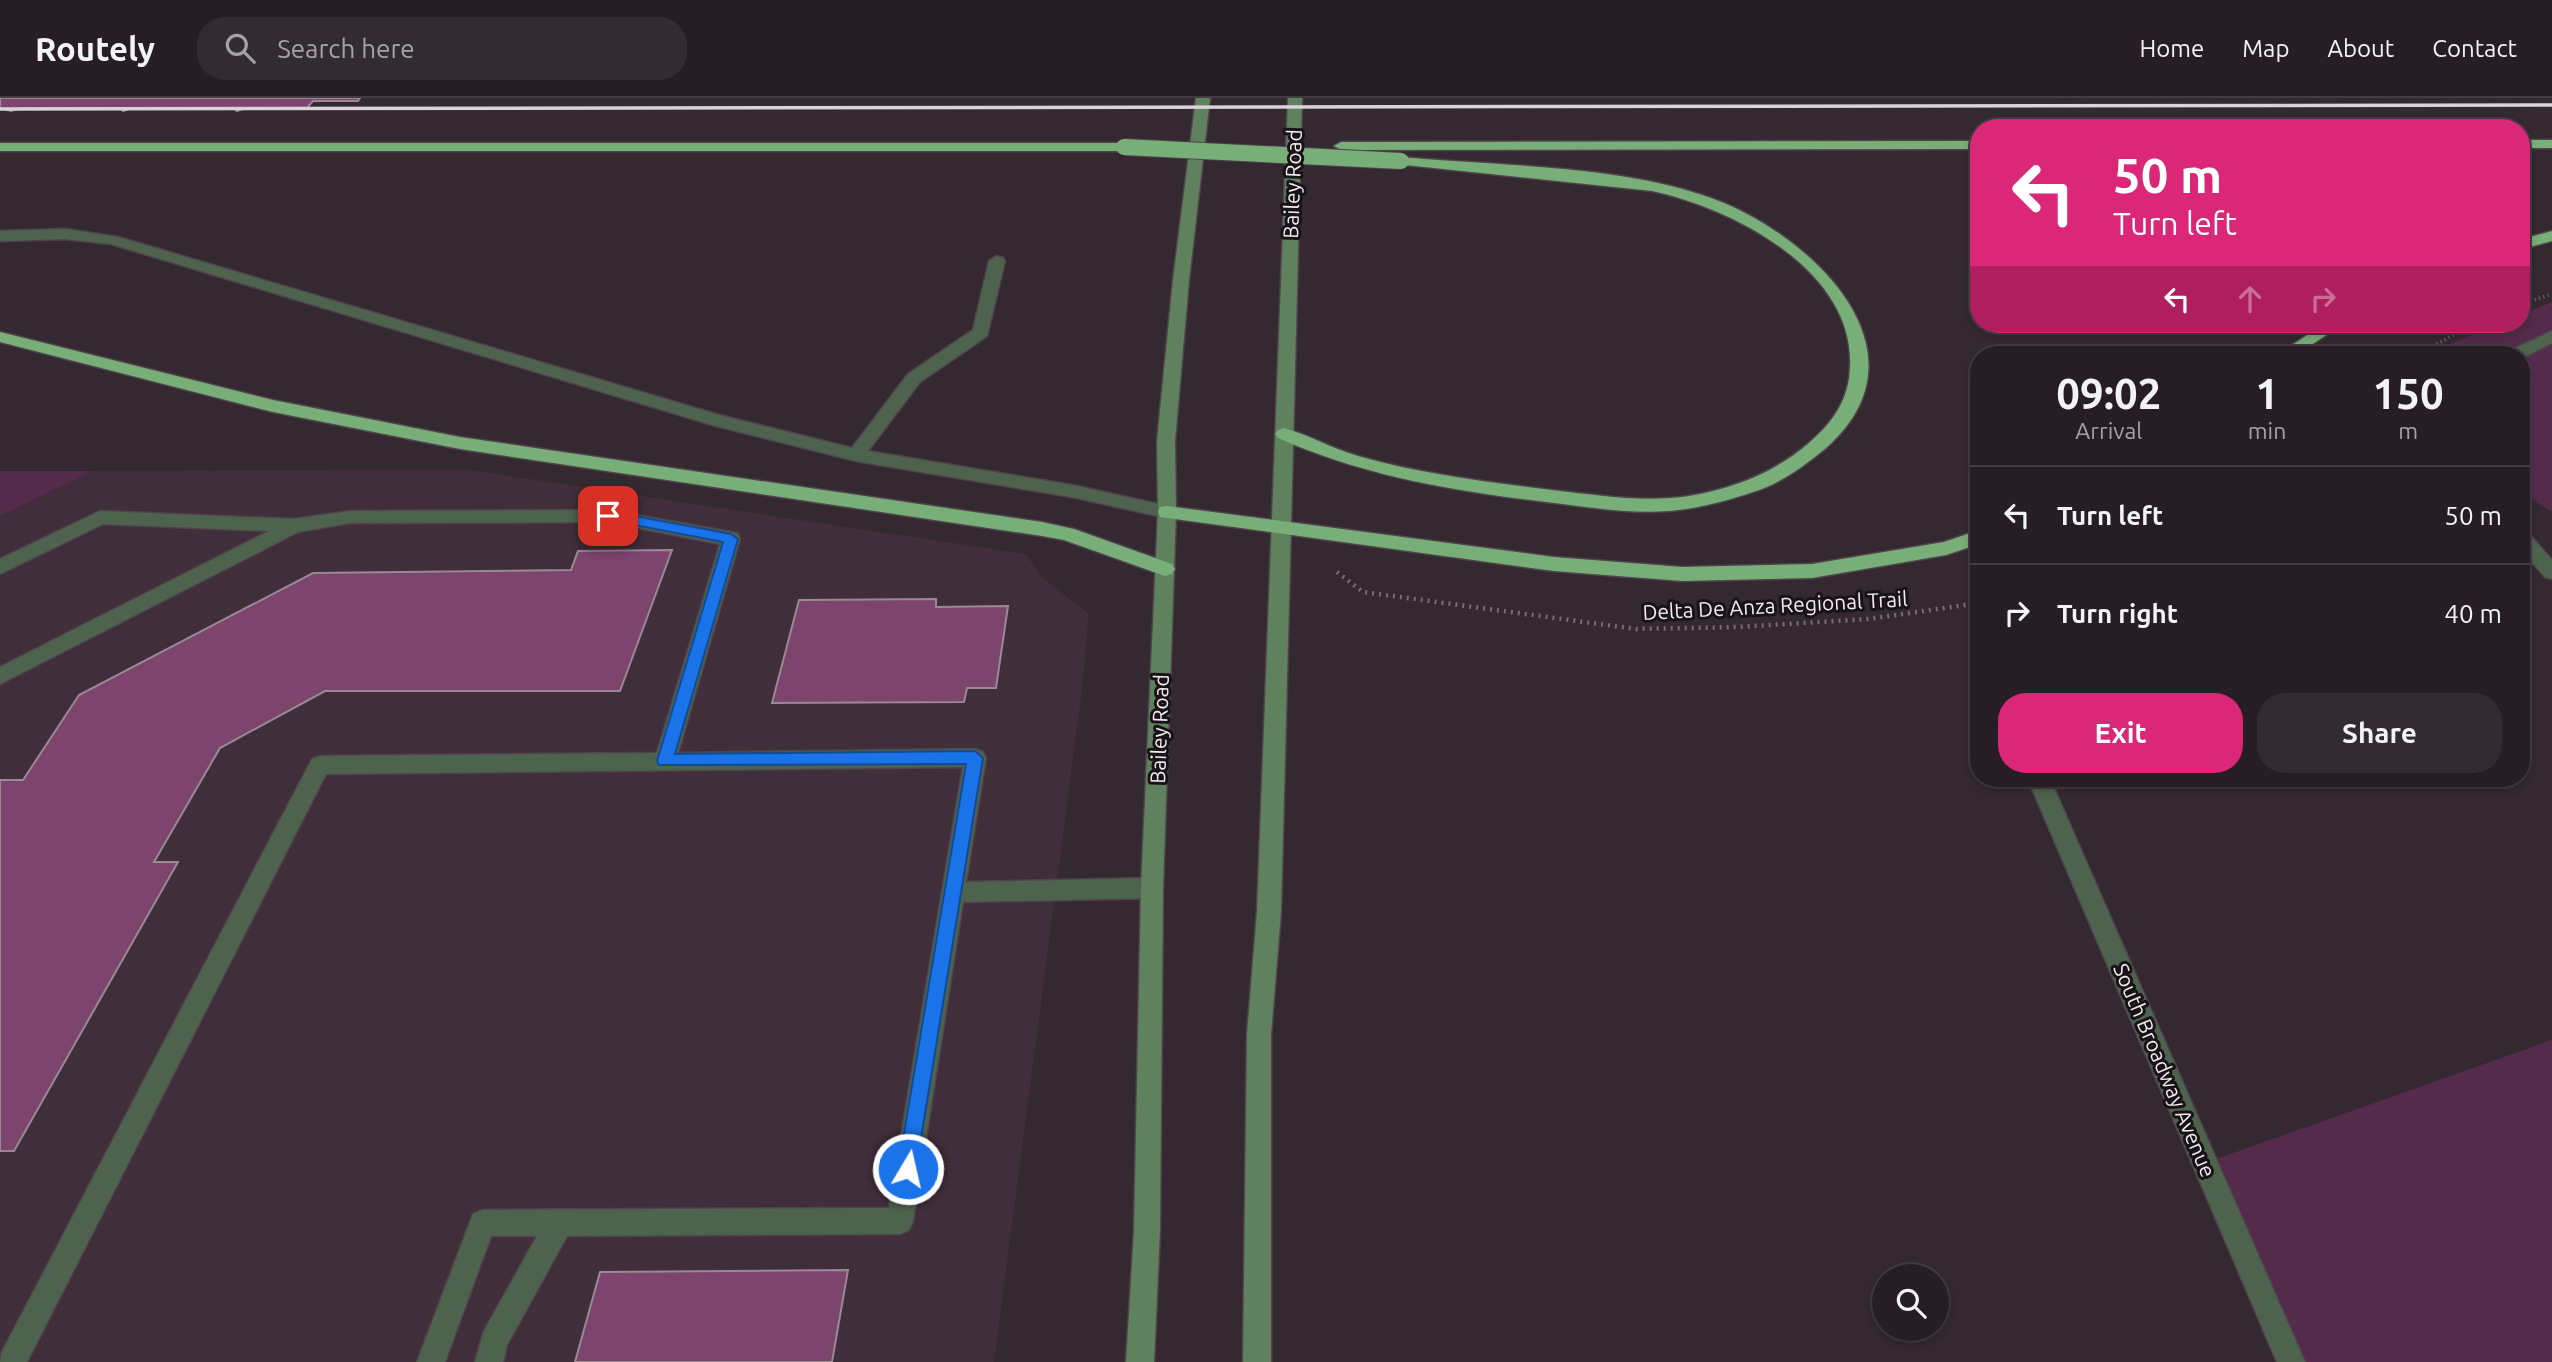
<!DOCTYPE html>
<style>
:root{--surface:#271e25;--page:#332b32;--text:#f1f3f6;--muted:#a4a2a7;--line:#433c42;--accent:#db2777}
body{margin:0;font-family:Ubuntu,sans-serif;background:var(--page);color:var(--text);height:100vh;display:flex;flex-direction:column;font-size:26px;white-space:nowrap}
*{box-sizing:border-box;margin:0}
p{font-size:23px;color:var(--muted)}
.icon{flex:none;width:38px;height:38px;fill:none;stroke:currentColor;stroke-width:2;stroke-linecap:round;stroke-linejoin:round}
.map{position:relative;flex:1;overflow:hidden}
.panel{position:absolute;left:1970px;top:248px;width:560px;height:441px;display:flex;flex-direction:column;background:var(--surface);border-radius:28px;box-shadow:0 4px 10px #0003,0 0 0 2px var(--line)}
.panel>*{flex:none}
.banner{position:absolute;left:1970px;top:21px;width:560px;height:214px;border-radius:28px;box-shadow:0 4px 10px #0003,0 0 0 2px var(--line);background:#db2777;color:#fff;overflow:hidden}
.buttons{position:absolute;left:1872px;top:1166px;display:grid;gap:14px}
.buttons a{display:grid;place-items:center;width:77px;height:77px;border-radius:50%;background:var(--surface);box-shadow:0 4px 10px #0003,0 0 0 2px var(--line);font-size:35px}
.pin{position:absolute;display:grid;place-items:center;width:60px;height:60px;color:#fff;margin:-30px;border-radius:14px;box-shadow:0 4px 10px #0006}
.me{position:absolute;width:77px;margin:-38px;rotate:9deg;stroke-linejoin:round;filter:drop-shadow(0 0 5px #0008)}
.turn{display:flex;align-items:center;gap:24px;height:147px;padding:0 28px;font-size:32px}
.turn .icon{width:91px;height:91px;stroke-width:2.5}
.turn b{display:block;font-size:49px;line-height:60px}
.lanes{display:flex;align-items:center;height:66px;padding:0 28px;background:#0003;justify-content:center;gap:35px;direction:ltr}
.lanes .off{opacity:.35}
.eta{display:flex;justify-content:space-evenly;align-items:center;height:119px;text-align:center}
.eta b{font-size:42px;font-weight:700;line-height:49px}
.cta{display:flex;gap:14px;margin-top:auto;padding:14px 28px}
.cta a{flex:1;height:80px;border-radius:28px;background:var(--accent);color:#fff;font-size:28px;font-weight:700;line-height:80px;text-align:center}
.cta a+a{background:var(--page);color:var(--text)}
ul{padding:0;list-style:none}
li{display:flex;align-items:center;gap:21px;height:98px;padding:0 28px;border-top:2px solid var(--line)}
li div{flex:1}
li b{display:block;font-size:26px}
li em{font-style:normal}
header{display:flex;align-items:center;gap:42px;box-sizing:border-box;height:98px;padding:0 35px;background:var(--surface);border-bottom:2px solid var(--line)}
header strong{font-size:33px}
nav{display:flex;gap:38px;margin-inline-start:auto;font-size:24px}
.search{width:490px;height:63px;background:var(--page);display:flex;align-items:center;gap:18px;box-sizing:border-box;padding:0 24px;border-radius:28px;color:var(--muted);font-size:26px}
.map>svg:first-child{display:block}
.built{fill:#402e3b}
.green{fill:#552b4b}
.building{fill:#7d446e;stroke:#998994;stroke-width:2}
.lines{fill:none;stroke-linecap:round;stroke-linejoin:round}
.lane-casing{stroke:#4f434c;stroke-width:3}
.street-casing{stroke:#4f434c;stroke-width:3}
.secondary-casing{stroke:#4f434c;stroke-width:3}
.highway-casing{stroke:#4f434c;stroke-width:3}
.path-far1{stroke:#786d75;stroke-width:3.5;stroke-dasharray:1 3.5;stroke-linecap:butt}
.path{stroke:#786d75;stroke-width:4.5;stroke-dasharray:2 5;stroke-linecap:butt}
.lane{fill:#4e634d;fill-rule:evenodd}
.street{fill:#4e634d;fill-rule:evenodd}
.secondary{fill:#5f815e;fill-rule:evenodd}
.highway{fill:#78ae77;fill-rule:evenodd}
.rail{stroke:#dcd2d9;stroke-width:3.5}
.highway-bridge-casing{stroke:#4f434c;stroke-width:18;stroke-linecap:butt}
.highway-bridge{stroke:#78ae77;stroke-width:16}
.route{fill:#1a73e8;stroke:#114b97;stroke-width:2}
.labels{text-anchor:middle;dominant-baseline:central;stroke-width:6;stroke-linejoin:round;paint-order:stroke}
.street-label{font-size:21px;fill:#f3eaf0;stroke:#181317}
</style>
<header>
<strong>Routely</strong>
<div class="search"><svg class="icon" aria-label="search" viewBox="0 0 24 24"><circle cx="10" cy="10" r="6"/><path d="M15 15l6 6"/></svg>Search here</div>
<nav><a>Home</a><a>Map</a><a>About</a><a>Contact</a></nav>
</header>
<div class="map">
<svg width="2552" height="1264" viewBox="0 0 2552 1264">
<rect width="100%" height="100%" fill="#342831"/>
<!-- built -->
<path class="built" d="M463,371L1026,456L1042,479L1089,516L1081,600L994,1264H0V418L93,373Z"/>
<!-- green -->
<path class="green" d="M2552,204V414L2522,395V257H2422L2499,226H2522V216Z
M0,373H93L0,418Z
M2552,942V1264H2291L2205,1065Z"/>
<!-- building -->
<path class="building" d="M0,0H360L358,3H313L307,10H245L237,13L234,10H132L123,13L121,10H21L11,13L0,10Z
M672,452L620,593H325L220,650L154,764H178L14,1053H0V682H23L79,597L313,475L571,472L578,453Z
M936,501V509L1008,508L996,590H967L964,604L772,605L799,502Z
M848,1172L832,1264H575L600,1174Z"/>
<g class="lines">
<!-- lane casing -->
<g class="lane-casing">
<path id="lane" d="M65,131L118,139L719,317L852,350L908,276L973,232L989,163L997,158L1003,160L1005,163L987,238L920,284L868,353L1072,387L1167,408L1174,409L1176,414L1174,419L1167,420L1072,399L856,363L716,328L111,146L65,141L0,143V133Z
M608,412L731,434L738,436L740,441L678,655L975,651L983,654L986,660L966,784L1152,780L1160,783L1163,790L1160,797L1152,800L963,804L913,1123L909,1132L900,1136L567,1138L507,1247L503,1264H475L484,1233L537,1138H491L445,1264H417L473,1116L482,1112L889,1110L963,669L326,676L27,1264H0L2,1254L312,661L320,658L657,655L720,446L608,424L350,425L298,434L0,586V569L269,433L103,426L0,476V461L100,413L294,421L350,413Z"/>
</g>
<!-- street casing -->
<g class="street-casing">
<path id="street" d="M2552,233V245L2522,260V257H2507L2509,253Z
M2522,434L2529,436L2552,462V481L2545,479L2522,453Z
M2028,681H2050L2305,1264H2277Z"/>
</g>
<!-- secondary casing -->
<g class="secondary-casing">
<path id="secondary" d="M1196,0H1210L1189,182L1175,343L1176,414L1163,790L1160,1133L1154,1264H1126L1134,1133L1141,790L1158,414L1157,343L1173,182Z
M1288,0H1302L1281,814L1271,936V1264H1243L1247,936L1257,814Z"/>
</g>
<!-- highway casing -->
<g class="highway-casing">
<path id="highway" d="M2522,42H2552V50H2522Z
M1979,43V51L1341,52L1334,48L1341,44Z
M0,45H1124L1131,49L1124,53H0Z
M1401,59C1498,68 1621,67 1711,100C1809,135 1936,253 1826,350C1804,368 1780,386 1753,394C1726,403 1697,411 1669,413C1628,416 1587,409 1546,404C1453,393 1364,378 1278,340L1275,336L1278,332L1284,330C1309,337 1333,351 1358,358C1421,376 1487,384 1552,392C1597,397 1644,405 1689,398C1734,390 1774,375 1809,345C1833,324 1849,302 1850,269C1855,172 1732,110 1652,93L1396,66L1394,63L1396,60Z
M2552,133V143L2522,151V141Z
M2324,226H2343L2296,257H2277Z
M0,234L273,302L460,339L1042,424L1074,431L1172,466L1175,471L1172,476L1165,478L1064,442L1042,438L460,351L273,314L0,244Z
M1167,408L1554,459L1682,469L1812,466L1944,444L1979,432V446L1946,457L1812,480L1682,483L1554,473L1160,419L1158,414L1160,409Z"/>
</g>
<!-- path-far1 -->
<path class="path-far1" d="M2522,206L2552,196
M2417,257L2474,226"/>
<!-- path -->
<path class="path" d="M1337,474L1363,494L1636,531L1738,529L1868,521L1979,505"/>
<!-- lane -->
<use href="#lane" class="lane"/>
<!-- street -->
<use href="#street" class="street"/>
<!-- secondary -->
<use href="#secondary" class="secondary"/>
<!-- highway -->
<use href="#highway" class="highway"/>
<!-- rail -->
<path class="rail" d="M0,11L2552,7"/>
<!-- highway-bridge casing -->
<g class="highway-bridge-casing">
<path id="highway-bridge" d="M1124,49L1401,63"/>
</g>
<!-- highway-bridge -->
<use href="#highway-bridge" class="highway-bridge"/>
</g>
<!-- route -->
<path class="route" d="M608,413L731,436L738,441L675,656L975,653L983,660L915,1077L908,1080L901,1077L898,1071L966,666L659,667L657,663L723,444L603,421V414Z"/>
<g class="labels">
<!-- street labels -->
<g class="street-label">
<text transform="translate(1292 86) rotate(-88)">Bailey Road</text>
<text transform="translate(1775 507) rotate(-3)">Delta De Anza Regional Trail</text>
<text transform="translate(1159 631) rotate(-88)">Bailey Road</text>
<text transform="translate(2165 972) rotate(67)">South Broadway Avenue</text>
</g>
</g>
</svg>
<div class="buttons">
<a><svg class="icon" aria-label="search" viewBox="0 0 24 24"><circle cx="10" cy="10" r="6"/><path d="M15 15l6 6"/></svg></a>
</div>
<div class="pin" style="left:608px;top:418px;background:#d93025"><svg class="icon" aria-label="arrive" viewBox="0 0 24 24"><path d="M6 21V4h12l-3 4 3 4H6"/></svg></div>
<svg class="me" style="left:908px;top:1071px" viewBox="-20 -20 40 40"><circle r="17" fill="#1a73e8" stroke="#fff" stroke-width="3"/><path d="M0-11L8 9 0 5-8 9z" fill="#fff"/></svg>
<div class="banner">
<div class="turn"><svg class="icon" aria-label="left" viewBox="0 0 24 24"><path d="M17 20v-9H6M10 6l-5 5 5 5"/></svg><div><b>50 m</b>Turn left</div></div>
<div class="lanes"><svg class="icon" aria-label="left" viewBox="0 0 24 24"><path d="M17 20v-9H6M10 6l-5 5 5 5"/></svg><svg class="icon off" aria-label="ahead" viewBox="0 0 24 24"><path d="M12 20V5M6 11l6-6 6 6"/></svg><svg class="icon off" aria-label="right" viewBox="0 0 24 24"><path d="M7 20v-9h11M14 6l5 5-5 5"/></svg></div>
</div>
<section class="panel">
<div class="eta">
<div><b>09:02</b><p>Arrival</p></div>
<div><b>1</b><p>min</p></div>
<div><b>150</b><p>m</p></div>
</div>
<ul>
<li><svg class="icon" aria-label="left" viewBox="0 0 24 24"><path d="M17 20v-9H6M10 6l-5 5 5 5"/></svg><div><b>Turn left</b></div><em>50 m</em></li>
<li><svg class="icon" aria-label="right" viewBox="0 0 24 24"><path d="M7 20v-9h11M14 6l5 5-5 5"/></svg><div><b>Turn right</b></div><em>40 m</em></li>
</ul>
<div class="cta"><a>Exit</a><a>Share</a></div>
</section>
</div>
